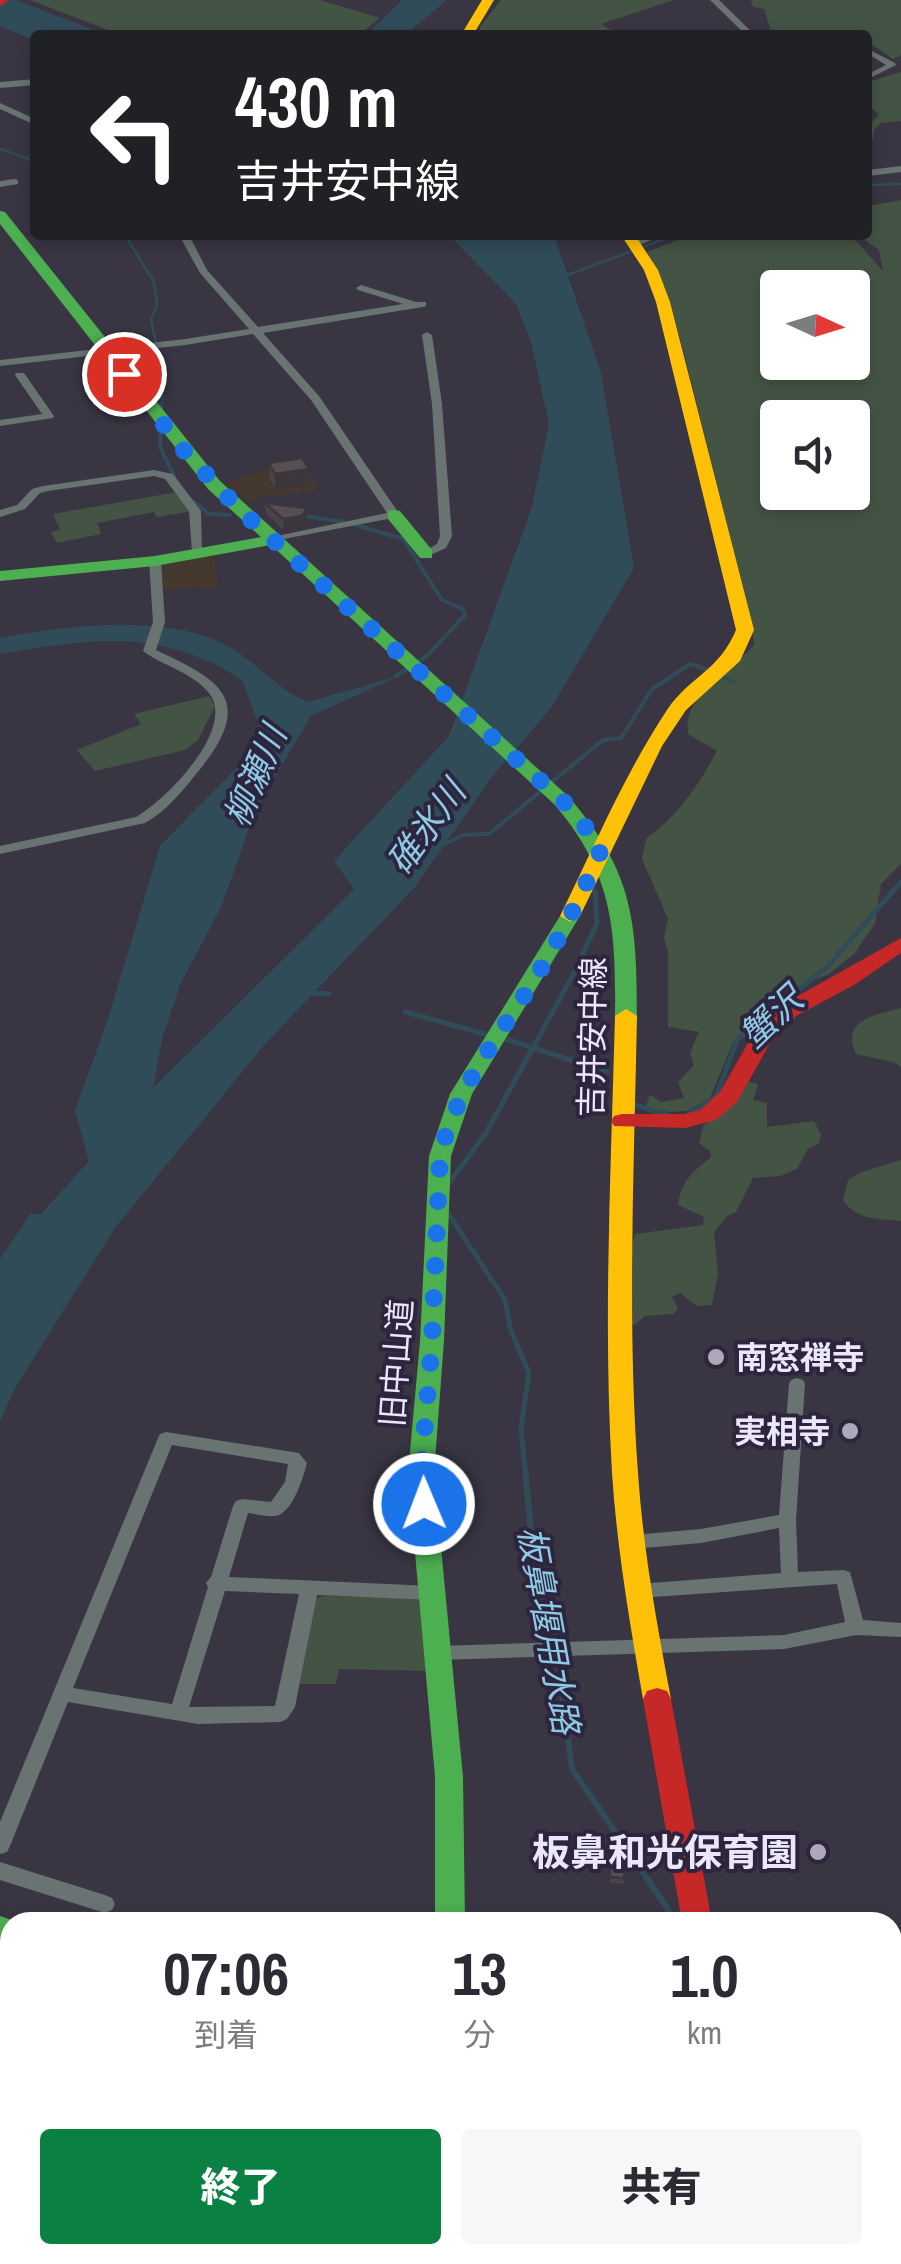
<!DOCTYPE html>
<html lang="ja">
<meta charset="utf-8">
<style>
:root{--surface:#fff;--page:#f7f7f7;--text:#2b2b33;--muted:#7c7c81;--accent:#0b8043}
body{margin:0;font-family:"Archivo Narrow","Noto Sans JP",sans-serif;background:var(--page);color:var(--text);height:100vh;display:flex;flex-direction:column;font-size:38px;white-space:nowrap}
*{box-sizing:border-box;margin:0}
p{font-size:32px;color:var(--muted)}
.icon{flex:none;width:55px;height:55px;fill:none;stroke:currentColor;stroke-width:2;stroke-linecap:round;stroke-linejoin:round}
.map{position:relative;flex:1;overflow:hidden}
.details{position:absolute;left:0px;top:1912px;width:902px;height:352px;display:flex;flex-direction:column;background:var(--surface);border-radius:30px 30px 0 0;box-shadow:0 5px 15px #0003}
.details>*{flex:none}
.guide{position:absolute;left:30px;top:30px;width:842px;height:210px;border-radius:10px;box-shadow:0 5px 15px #0003;background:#202124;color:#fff;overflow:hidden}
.needle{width:65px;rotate:94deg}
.buttons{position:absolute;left:760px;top:270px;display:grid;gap:20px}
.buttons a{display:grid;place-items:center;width:110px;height:110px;border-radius:10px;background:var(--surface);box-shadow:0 5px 15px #0003;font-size:50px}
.pin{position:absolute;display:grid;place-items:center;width:85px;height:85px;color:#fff;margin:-42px;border:5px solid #fff;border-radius:50%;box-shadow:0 2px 10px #0007}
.me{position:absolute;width:110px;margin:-55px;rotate:359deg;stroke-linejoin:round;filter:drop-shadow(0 0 8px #0008)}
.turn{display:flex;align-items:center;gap:35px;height:210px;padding:0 40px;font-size:45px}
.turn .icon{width:130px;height:130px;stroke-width:2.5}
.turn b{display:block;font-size:70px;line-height:85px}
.eta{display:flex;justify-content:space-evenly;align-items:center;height:170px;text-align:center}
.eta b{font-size:60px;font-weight:800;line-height:70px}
.action{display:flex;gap:20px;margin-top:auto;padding:20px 40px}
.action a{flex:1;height:115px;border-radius:10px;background:var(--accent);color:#fff;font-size:40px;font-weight:800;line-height:115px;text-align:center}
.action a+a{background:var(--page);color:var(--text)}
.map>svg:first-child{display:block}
.commercial{fill:#45382e}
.green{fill:#445444;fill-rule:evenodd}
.water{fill:#314c59}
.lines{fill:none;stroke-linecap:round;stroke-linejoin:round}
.stream-far3{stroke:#314c59;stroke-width:2.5}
.stream-far2{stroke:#314c59;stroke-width:4}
.stream-far1{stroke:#314c59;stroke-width:5}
.stream{stroke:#314c59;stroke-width:6}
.street{fill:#697372;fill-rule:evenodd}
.fast{fill:#4caf50;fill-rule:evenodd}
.slow{fill:#ffc107;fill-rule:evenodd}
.jam{fill:#c62828;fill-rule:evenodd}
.wall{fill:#4a4347}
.shaded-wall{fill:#3c373a}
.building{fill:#564e53;stroke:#3c373a;stroke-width:2.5}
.route{stroke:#1a73e8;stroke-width:18;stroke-dasharray:0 32.4}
.poi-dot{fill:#ada9b9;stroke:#2d253e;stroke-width:4}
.labels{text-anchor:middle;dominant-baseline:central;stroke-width:8;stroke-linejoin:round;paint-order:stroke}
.street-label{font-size:32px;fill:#ece7f8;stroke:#2d253e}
.poi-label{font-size:32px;font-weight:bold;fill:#ece7f8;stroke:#2d253e;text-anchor:start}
.water-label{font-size:35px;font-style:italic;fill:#8ecae5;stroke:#2d253e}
.near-poi-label{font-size:38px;font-weight:bold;fill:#ece7f8;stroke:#2d253e;text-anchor:end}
</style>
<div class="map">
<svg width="901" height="2264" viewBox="0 0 901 2264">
<rect width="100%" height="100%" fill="#393543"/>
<!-- commercial -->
<path class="commercial" d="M304,457L317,490L257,498L248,503L225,483Z
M214,555L218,587L162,590L160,567L165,563Z"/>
<!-- green -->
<path class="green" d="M30,0H320L380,18L359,35H121Z
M501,0H674L601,24L620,35H480V27Z
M751,0H901V55L893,59L868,42V35L772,34L764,9L753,7Z
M901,72V121L881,123L874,130L873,141L868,125L879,115L868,104V82Z
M901,200V864L881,884L875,923L855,953L829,974L783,993L734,1040L710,1098L687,1111L669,1112L646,1106L650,1095L661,1102L684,1098L678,1082L694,1065L690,1053L699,1032L668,1027V952L664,938L668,919L642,859L646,839C678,815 698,787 717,751L688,734C682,694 731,672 754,645L750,615L679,334L665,288L647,252L691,235H851L883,271L879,250L857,235H868V206ZM778,288H852V362H778ZM778,418H852V492H778Z
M177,492L192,511L157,517L154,512L97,523L101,534L57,543L51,532L60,530L53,514Z
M209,696L215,706L198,740L185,750L95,771L77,750L141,724L134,714Z
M901,1008V1067L893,1062L856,1054C840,1020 875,1015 901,1008Z
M747,1081L758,1084L753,1100L767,1103V1127L814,1121L821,1135L819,1143L808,1149L797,1169L780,1176L753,1178L736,1212L727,1216L714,1232L718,1274L712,1305L697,1306L680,1293L672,1297L678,1309L673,1314L645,1316L634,1325L626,1321L623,1281L635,1234L703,1225L704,1217L678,1205C681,1181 692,1172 711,1157L710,1151L699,1143L703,1126L734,1105Z
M901,1160V1221C879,1219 856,1220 843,1200L848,1180L862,1172Z
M322,1596L417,1598L427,1606L428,1671L339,1669L336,1684H300L315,1600Z"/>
<!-- water -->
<path class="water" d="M0,0H16L106,35H35V41L0,26Z
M402,0H447L405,35H366Z
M449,235H554L601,373L634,568L551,708L492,777L415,887L265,1044L115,1228L14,1390L0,1422V1259L31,1213L40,1215L89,1161L75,1110L108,1019L160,846L248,756L257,735L258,722L242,680C162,627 89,639 0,654V638C64,625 173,613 231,648C258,664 279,690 307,702L399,676L311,716L255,811L222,905L180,985L162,1039L153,1088L354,889L334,861L449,736L532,507L549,424L531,342L516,304Z"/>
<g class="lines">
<!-- stream-far3 -->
<path class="stream-far3" d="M0,149L35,161
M868,185L901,184
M125,235L154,282L157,304L151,320L163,374
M565,276L675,235"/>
<!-- stream-far2 -->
<path class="stream-far2" d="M161,411L163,372
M161,422L160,447L174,476
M193,501L209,514L230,515
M305,516L344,522
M355,525L403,539L442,600L463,609L465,615L427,656L396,676
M724,678L734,682
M443,845L463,835L489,834L603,740L621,738L652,689L690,664L708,670"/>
<!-- stream-far1 -->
<path class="stream-far1" d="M312,993L329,994
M405,1012L485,1034
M506,1039L607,1072
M635,1105L668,1115
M689,1114L716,1097L737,1040L827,967L901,882
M449,1183L486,1133L575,971L597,923L595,892
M448,1213L505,1300L511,1331L529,1373L521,1428L525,1471"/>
<!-- stream -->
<path class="stream" d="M525,1468L537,1595L554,1631L572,1769L668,1909L670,1922
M721,2255L723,2264"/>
<!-- street -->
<path class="street" d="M710,0H719L755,35H746Z
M868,49L895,63L896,65L868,79V74L886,65L868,54Z
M35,79V85L0,88V82Z
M0,103L35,119V125L0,109Z
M901,166V172L868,176V170Z
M15,179L18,180V184L0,187V181Z
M179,235H189L207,270L258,327L403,304L358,290L356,288L361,285L416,302H426V306L423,307L263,333L319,396L400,515L398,517L268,542V538L272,537L387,513L311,400L253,334L185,345L0,366V360L185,339L249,329L200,273Z
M649,235H663L637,246L629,244Z
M427,332L432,335L442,404L452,536L446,548L426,557L420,554L437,544L440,536L432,404L422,335Z
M16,373H24L54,416L53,418L0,426V420L42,414L15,375Z
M154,470L173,474L201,511L202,555L198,556L192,553L189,511L165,479L154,476L48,491L40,493L25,509L0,517V510L17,505L32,489L43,486Z
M155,558L161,561L165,622L156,650C221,680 255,700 201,768C184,789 168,810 145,823L0,854V846L136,817C166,800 237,728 209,693C192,672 163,666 143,651L153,622L149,561Z
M797,1378L803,1380L805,1384L796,1520L798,1572L844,1570L850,1572L863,1620L901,1623V1637L856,1635L784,1649L438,1660L432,1658L429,1653L432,1648L438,1646L784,1635L845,1622L837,1584L638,1598L632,1596L629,1591L632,1586L638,1584L781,1573L779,1528L701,1543L632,1549L626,1547L623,1542L626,1537L632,1535L701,1529L779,1515L789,1384L791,1380Z
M166,1432L293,1452L299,1453L307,1463C303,1478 295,1505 281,1514C273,1519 257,1514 248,1513L229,1577L432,1586L438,1588L441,1593L438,1598L432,1600L317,1595L295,1707L287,1719L280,1722L198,1724L68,1702L10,1846L7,1852L0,1854V1822L158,1438L160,1434ZM172,1445L288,1464L285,1482L271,1502L242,1499L236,1501L233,1506L211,1577L206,1583L208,1587L172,1704L73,1688ZM225,1591L299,1594L275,1706L189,1707Z
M0,1862L105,1895L112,1898L115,1904L112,1910L105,1913L0,1880Z
M899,2077L901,2078V2163L892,2169V2080Z
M8,2247H10V2255H27L23,2264H1Z
M892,2247L898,2255V2264H876V2255H892Z"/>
<!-- fast -->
<path class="fast" d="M0,211L5,212L220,481L568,796C633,871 637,920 637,1016L634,1021L626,1023L615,1016C616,929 613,873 554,804L271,545L155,566L0,581V571L155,556L261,537L208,489L0,224Z
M394,510L400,511L432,550V558H420L388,519V511Z
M570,910L580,916L472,1094L451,1156L444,1341L434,1474L463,1777L465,1922H435V1777L408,1474L420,1341L429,1156L450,1094L560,916Z
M0,1916L18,1922H10V1946L0,1943Z
M415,2255H447L446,2264H414Z"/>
<!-- slow -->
<path class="slow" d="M482,0H494L473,35H461Z
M621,235H635L658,270L670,302L754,630L740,661L686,710L662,746L580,916L570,922L560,916C594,847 624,775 667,710C689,677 719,671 736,630L656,302L644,270Z
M626,1009L637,1016C634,1168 627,1321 638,1473C643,1549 657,1624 671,1699L667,1707L657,1710L647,1707L643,1699C630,1624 617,1549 612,1473C603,1321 611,1168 615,1016Z"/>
<!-- jam -->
<path class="jam" d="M0,0H9L0,6Z
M901,938V953L854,985L796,1016L769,1045L737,1102L716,1120L685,1128L614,1126L611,1121L614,1116L622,1114H685L700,1110L720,1092L752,1036L780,1006Z
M657,1688L667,1691L671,1699L712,1922H682L643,1699L647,1691Z
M741,2255H773L775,2264H743Z"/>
</g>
<!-- wall -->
<path class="wall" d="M269,463L309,469V485L275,490L270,479Z
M265,503L307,508V519L303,527L284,530L266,514Z
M610,1856L624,1878V1884L610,1883Z"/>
<!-- shaded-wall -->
<path class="shaded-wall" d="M309,469V485L275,490V474Z
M307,508V519L303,527L284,530L283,519Z"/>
<!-- building -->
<path class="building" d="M302,458L309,469L275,474L269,463Z
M265,503L307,508L302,516L283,519Z
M610,1856H625L624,1878L610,1877Z"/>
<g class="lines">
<!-- route -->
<path class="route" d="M124,374L186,453L240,510L566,804L602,847C584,891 563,932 539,972C503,1032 456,1086 440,1156L432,1341L421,1474L424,1504"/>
</g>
<!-- markers -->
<g class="poi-dot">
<circle cx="716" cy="1357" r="10"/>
<circle cx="850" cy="1431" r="10"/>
<circle cx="818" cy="1852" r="10"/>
</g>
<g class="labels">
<!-- street labels -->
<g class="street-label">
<text transform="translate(592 1037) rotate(-89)">吉井安中線</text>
<text transform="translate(396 1363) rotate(-86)">旧中山道</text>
</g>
<!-- poi labels -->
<g class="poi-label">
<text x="736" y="1357">南窓禅寺</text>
<text x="830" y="1431" text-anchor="end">実相寺</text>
</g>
<!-- water labels -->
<g class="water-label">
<text transform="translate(255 776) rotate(-67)">柳瀬川</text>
<text transform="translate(426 827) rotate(-54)">碓氷川</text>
<text transform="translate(771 1017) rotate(-43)">蟹沢</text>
<text transform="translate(549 1630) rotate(80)">板鼻堰用水路</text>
</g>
<!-- near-poi labels -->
<g class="near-poi-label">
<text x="798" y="1852">板鼻和光保育園</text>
</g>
</g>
</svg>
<div class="buttons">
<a><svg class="needle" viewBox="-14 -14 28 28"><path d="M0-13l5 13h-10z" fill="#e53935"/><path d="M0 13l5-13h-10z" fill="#7c7c81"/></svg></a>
<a><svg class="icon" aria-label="sound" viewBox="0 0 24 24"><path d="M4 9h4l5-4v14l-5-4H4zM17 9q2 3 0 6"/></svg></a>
</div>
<div class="pin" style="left:124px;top:374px;background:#d93025"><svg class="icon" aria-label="arrive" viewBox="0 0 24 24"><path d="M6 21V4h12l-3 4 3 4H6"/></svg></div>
<svg class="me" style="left:424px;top:1504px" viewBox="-20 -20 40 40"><circle r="17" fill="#1a73e8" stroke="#fff" stroke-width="3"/><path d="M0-11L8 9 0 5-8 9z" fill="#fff"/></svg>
<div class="guide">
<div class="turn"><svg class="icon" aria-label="left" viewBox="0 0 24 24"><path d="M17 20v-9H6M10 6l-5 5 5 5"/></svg><div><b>430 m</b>吉井安中線</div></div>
</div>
<section class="details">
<div class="eta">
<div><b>07:06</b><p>到着</p></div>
<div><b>13</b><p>分</p></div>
<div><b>1.0</b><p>km</p></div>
</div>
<div class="action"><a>終了</a><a>共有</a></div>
</section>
</div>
